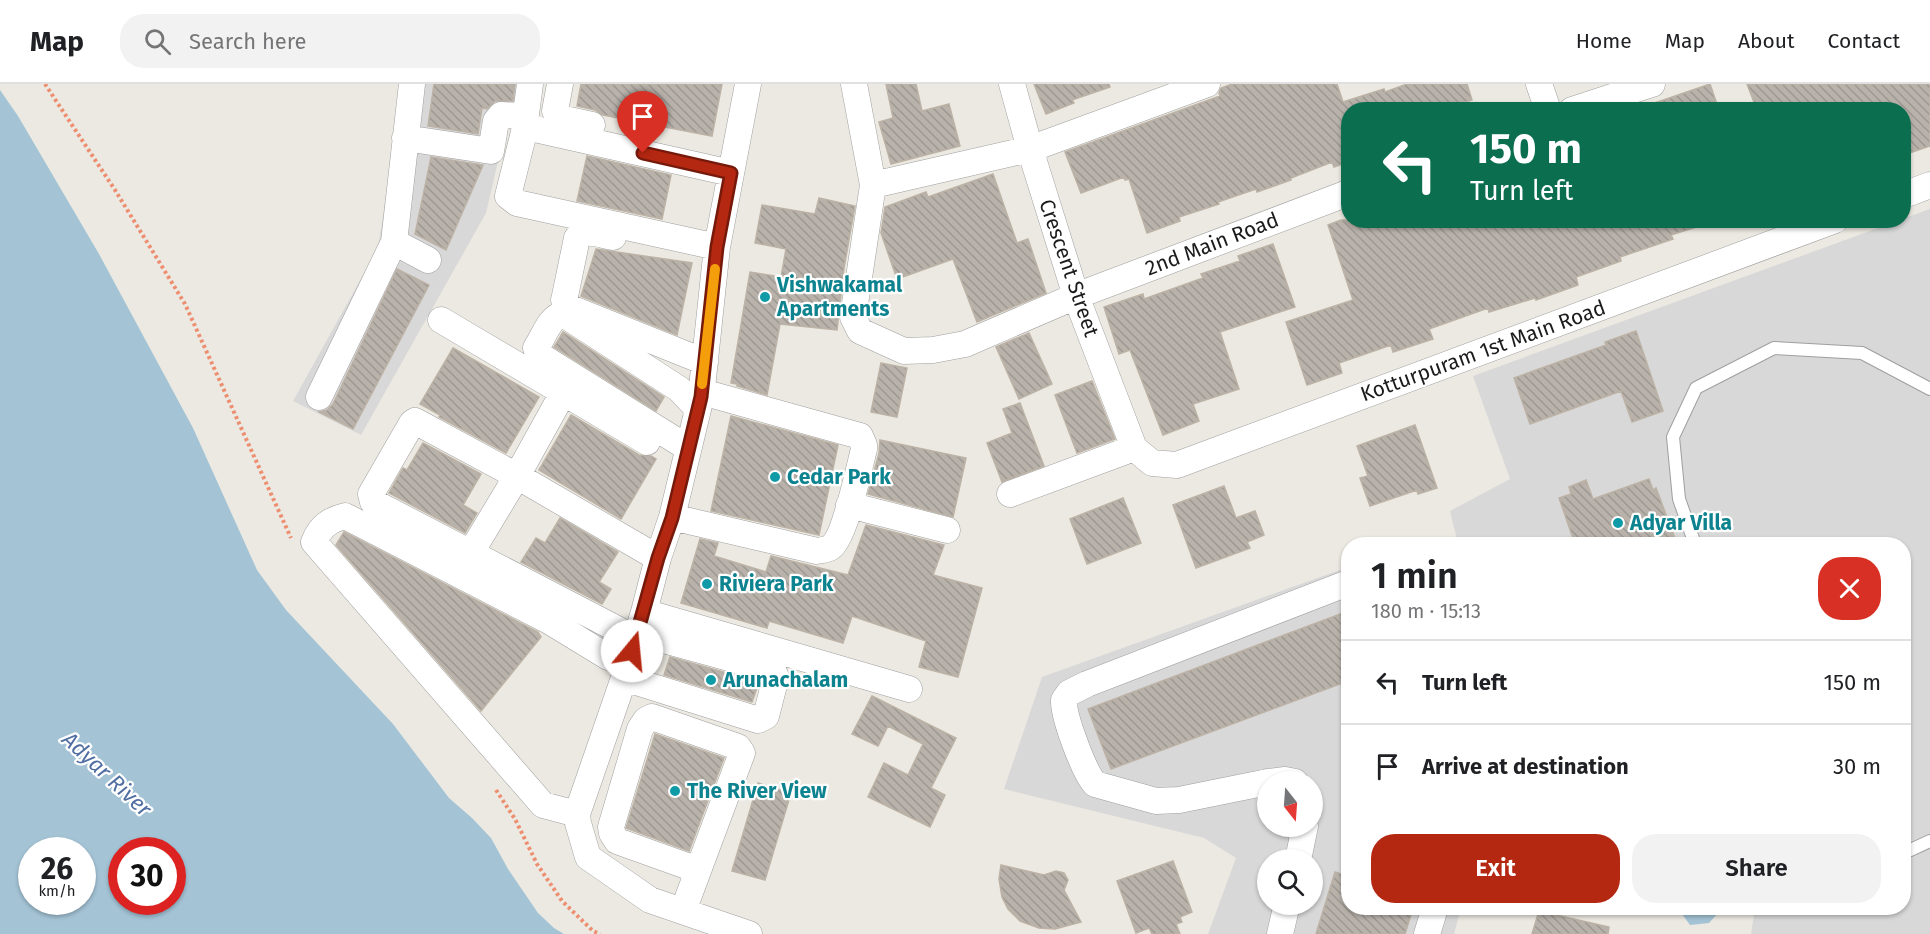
<!DOCTYPE html>
<meta charset="utf-8">
<style>
:root{--surface:#fff;--page:#f2f2f2;--text:#202124;--muted:#757577;--line:#e0e0e0;--accent:#b42711}
body{margin:0;font-family:"Fira Sans",sans-serif;background:var(--page);color:var(--text);height:100vh;display:flex;flex-direction:column;font-size:22px;white-space:nowrap}
*{box-sizing:border-box;margin:0}
p{font-size:20px;color:var(--muted)}
.icon{flex:none;width:33px;height:33px;fill:none;stroke:currentColor;stroke-width:2;stroke-linecap:round;stroke-linejoin:round}
.map{position:relative;flex:1;overflow:hidden}
.panel{position:absolute;left:1341px;top:453px;width:570px;height:378px;display:flex;flex-direction:column;background:var(--surface);border-radius:24px;box-shadow:0 2px 4px #0004}
.panel>*{flex:none}
.top-card{position:absolute;left:1341px;top:18px;width:570px;height:126px;border-radius:24px;box-shadow:0 2px 4px #0004;background:#0b6e4f;color:#fff;overflow:hidden}
.needle{width:39px;rotate:163deg}
.tools{position:absolute;left:1257px;top:687px;display:grid;gap:12px}
.tools a{display:grid;place-items:center;width:66px;height:66px;border-radius:50%;background:var(--surface);box-shadow:0 2px 4px #0004;font-size:30px}
.speed{position:absolute;left:18px;top:753px;display:flex;gap:12px;font-size:30px;font-weight:700;text-align:center}
.speed>*{display:grid;place-content:center;width:78px;height:78px;border-radius:50%;background:var(--surface);box-shadow:0 2px 4px #0004;line-height:1}
.speed small{font-size:15px;font-weight:400}
.speed .limit{border:9px solid #d22;background:#fff;color:#111}
.pin{position:absolute;display:grid;place-items:center;width:51px;height:51px;color:#fff;margin:-62px -26px;border-radius:50% 50% 50% 0;rotate:-45deg;box-shadow:0 0 6px #0007}
.pin .icon{rotate:45deg}
.me{position:absolute;width:66px;margin:-33px;rotate:17deg;stroke-linejoin:round;filter:drop-shadow(0 0 4px #0008)}
.turn{display:flex;align-items:center;gap:21px;height:126px;padding:0 30px;font-size:27px}
.turn .icon{width:78px;height:78px;stroke-width:2.5}
.turn b{display:block;font-size:42px;line-height:51px}
.round{display:grid;place-items:center;flex:none;width:63px;height:63px;border-radius:24px;background:var(--page)}
.head{display:flex;align-items:center;justify-content:space-between;height:102px;padding:0 30px}
h1{font-size:36px;font-weight:600;line-height:45px}
.primary-button{display:flex;gap:12px;margin-top:auto;padding:12px 30px}
.primary-button a{flex:1;height:69px;border-radius:24px;background:var(--accent);color:#fff;font-size:24px;font-weight:600;line-height:69px;text-align:center}
.primary-button a+a{background:var(--page);color:var(--text)}
ul{padding:0;list-style:none}
li{display:flex;align-items:center;gap:18px;height:84px;padding:0 30px;border-top:2px solid var(--line)}
li div{flex:1}
li b{display:block;font-size:22px}
li em{font-style:normal}
header{display:flex;align-items:center;gap:36px;box-sizing:border-box;height:84px;padding:0 30px;background:var(--surface);border-bottom:2px solid var(--line)}
header strong{font-size:28px}
nav{display:flex;gap:33px;margin-inline-start:auto;font-size:21px}
.search{width:420px;height:54px;background:var(--page);display:flex;align-items:center;gap:15px;box-sizing:border-box;padding:0 21px;border-radius:24px;color:var(--muted);font-size:22px}
.map>svg:first-child{display:block}
.residential{fill:#d9d8d8;fill-rule:evenodd}
.water{fill:#a4c4d6;fill-rule:evenodd}
.building{fill:url(#building-back-hatch);stroke:#bcb2a5;stroke-width:1.5}
.lines{fill:none;stroke-linecap:round;stroke-linejoin:round}
.lane-casing{stroke:#9f9f9f;stroke-width:14}
.street-casing{stroke:#9f9f9f;stroke-width:27}
.path{stroke:#ed8e71;stroke-width:4;stroke-dasharray:3 3;stroke-linecap:butt}
.lane{stroke:#fff;stroke-width:12}
.street{stroke:#fff;stroke-width:26}
.route-casing{stroke:#75190b;stroke-width:15}
.route{stroke:#b42711;stroke-width:10}
.slow{stroke:#f59e0b;stroke-width:10}
.culture-dot{fill:#0f9aa8;stroke:#fff;stroke-width:2}
.labels{text-anchor:middle;dominant-baseline:central;stroke-width:4.5;stroke-linejoin:round;paint-order:stroke}
.street-label{font-size:21px;fill:#1b1b1b;stroke:#fff}
.culture-label{font-size:21px;font-weight:bold;fill:#0d838f;stroke:#fff;text-anchor:start}
.water-label{font-size:22px;font-style:italic;fill:#506ea1;stroke:#fff}
</style>
<header>
<strong>Map</strong>
<div class="search"><svg class="icon" aria-label="search" viewBox="0 0 24 24"><circle cx="10" cy="10" r="6"/><path d="M15 15l6 6"/></svg>Search here</div>
<nav><a>Home</a><a>Map</a><a>About</a><a>Contact</a></nav>
</header>
<div class="map">
<svg width="1930" height="850" viewBox="0 0 1930 850">
<defs>
<pattern id="building-back-hatch" width="6" height="6" patternUnits="userSpaceOnUse" patternTransform="scale(1.5)"><rect width="6" height="6" fill="#b8b2ab"/><path d="M-1 5l2 2M0 0l6 6M5-1l2 2" fill="none" stroke="#9e9893"/></pattern>
</defs>
<rect width="100%" height="100%" fill="#ebe9e1"/>
<!-- residential -->
<path class="residential" d="M403,0H537L507,39L486,129L361,351L293,317L378,164Z
M1930,125V850H1751L1755,824H1904V460H1458L1450,427L1510,395L1473,292Z
M1348,483V824H1461L1454,850H1208L1236,774L1204,754L1004,705L1042,593ZM1268,698H1312V742H1268ZM1268,776H1312V820H1268Z"/>
<!-- water -->
<path class="water" d="M0,6L18,32L99,170L193,344L257,486L286,526L393,640L449,714L472,734L491,754L508,785L538,829L554,844L564,850H0ZM32,766H82V818H32ZM122,766H172V818H122Z
M1682,824H1719L1718,829L1709,839L1690,841L1682,830Z"/>
<!-- building -->
<path class="building" d="M434,0H515L513,17H495L487,25L482,24L478,50L428,42Z
M581,0H722L712,52L603,31L595,26L577,22Z
M886,0H916L922,27L949,20L960,62L891,80L879,38L893,34Z
M1034,0H1109L1110,3L1072,16L1074,19L1046,30Z
M1232,0H1337L1343,18L1384,5L1385,8L1407,0H1467L1472,16L1439,26H1348V78L1334,83L1332,78L1291,94V96L1257,108L1256,105L1218,118L1219,120L1179,133L1180,137L1147,149L1129,95L1125,96L1124,93L1081,109L1065,68L1220,12L1219,9L1221,4Z
M1710,0L1719,26H1644L1643,23Z
M1747,0H1930V62L1904,71V26H1757Z
M587,72L671,91L662,135L577,117Z
M431,73L483,81L446,166L415,150Z
M993,90L1017,159L1028,155L1046,209L977,238L953,175L897,195L881,149L885,123L926,108L928,113Z
M819,114L855,122L844,184L837,246L780,240L767,311L737,302V300L731,299L750,188L781,193L786,165L755,159L762,121L815,130Z
M1341,136H1706V140L1671,151L1673,155L1620,173L1621,177L1576,193L1578,201L1536,216L1535,214L1489,228L1488,224L1429,245L1433,255L1393,268L1391,261L1339,279L1342,289L1307,301L1286,238L1353,216L1328,141Z
M1273,160L1295,223L1220,248L1239,305L1193,320L1199,337L1163,351L1130,266L1119,270L1104,223L1143,210L1144,215L1203,194L1201,190L1240,177L1238,172Z
M596,165L692,179L677,251L581,212Z
M397,185L429,201L353,345L319,328L327,326L333,320Z
M1636,247L1663,327L1632,338L1621,307L1530,340L1514,294L1606,261L1605,258Z
M563,248L664,313L656,327L554,263Z
M1029,249L1052,300L1019,315L996,263Z
M453,264L539,313L506,369L439,333L440,331L420,320Z
M881,279L907,284L897,333L871,328Z
M1092,297L1115,355L1077,369L1055,311Z
M1020,319L1044,382L1002,398L987,359L1012,349L1003,325Z
M571,331L639,371L651,372L656,375L621,435L539,386Z
M731,332L838,361L819,451L711,427Z
M1415,341L1437,404L1418,410L1417,406L1370,422L1360,394L1368,392L1357,362Z
M880,356L966,374L953,433L868,410L879,369Z
M423,359L481,390L463,421L477,429L465,449L389,409L403,384L407,386Z
M1649,395L1653,406L1656,404L1677,460H1575L1559,414L1571,410L1569,403L1586,396L1593,415Z
M1224,402L1236,434L1255,427L1264,451L1247,458L1250,464L1196,484L1173,421Z
M1123,414L1141,459L1087,480L1070,435Z
M560,434L618,468L599,498L611,505L602,520L521,478L536,454L545,459Z
M866,441L944,461L933,491L982,504L958,593L919,583L926,557L852,532L843,559L769,537L767,544L681,519L700,455L718,459L714,472L766,488L771,472L848,491Z
M344,448L538,548L541,553L481,627L336,461Z
M1348,527V597L1111,685L1088,625Z
M670,573L759,598L752,618L664,591Z
M872,612L956,654L931,704L945,711L930,743L868,713L884,679L908,691L923,660L888,642L878,662L852,650Z
M655,650L724,674L689,767L626,744Z
M758,699L791,709L765,796L732,787Z
M1173,777L1192,828L1180,833L1182,838L1176,840L1180,850H1152L1149,844L1136,849L1117,797Z
M1001,781L1044,791L1056,787L1064,789L1068,796L1064,806L1081,838L1055,845L1039,844L1020,837L1008,825L1002,813L999,795Z
M1335,788L1348,792V824H1413L1405,850H1316Z
M1539,827L1609,843L1608,850H1532Z"/>
<g class="lines">
<!-- lane casing -->
<g class="lane-casing">
<path id="lane" d="M1695,460L1679,415L1673,353L1696,304L1774,264L1862,269L1930,305
M1904,769L1930,757"/>
</g>
<!-- street casing -->
<g class="street-casing">
<path id="street" d="M560,0L555,27L560,34L592,41
M748,0L717,163L701,313L672,433L658,474L644,528L624,594L577,730L578,739L588,773L650,816L749,850
M854,0L873,101L853,233L860,247L904,267L933,266L965,260L1076,212L1348,109
M1012,0L1030,65L1076,212L1134,364L1152,379L1177,381L1835,136
M1539,0L1548,26
M1572,26L1652,0
M405,54L491,67L496,37L501,31L521,32L526,30L530,0
M873,101L1030,65L1207,0
M1904,111L1930,101
M613,153C601,151 585,144 577,154L565,212L564,216L568,223L705,278
M394,158L428,176
M717,163L517,119L508,112L524,48L535,45L731,89
M441,236L647,358
M563,309L517,392L415,337L412,339L371,410L373,418L636,555
M319,313L394,158L412,0
M688,364L539,271L536,264C543,254 550,232 563,230L679,305L697,324
M1010,410L1134,364
M849,421L947,446
M672,433L817,467C821,466 827,466 831,463C845,453 859,384 864,365V361L860,352L713,311L701,313
M470,470L517,392L658,474
M644,528L909,605
M624,594L758,636L766,632L776,593L773,586L638,549
M1268,698L1179,716L1156,717L1095,700C1084,688 1063,632 1064,616L1069,609L1087,600L1348,499
M1268,698L1285,696L1295,698
M577,730L543,721L314,458C320,443 329,436 345,432L549,537L608,573L628,580
M1298,776L1305,742
M683,827L742,669L738,663L652,633L646,636L640,645L611,743L612,749L617,757L698,786
M1280,850L1287,820
M1427,850L1435,824"/>
</g>
<!-- path -->
<path class="path" d="M45,0L115,106L185,220L291,454
M496,706L515,735L537,780L562,817L593,847L600,850"/>
<!-- lane -->
<use href="#lane" class="lane"/>
<!-- street -->
<use href="#street" class="street"/>
</g>
<g class="lines">
<!-- route casing -->
<g class="route-casing">
<path id="route" d="M632,567L658,474L672,434L701,313L717,163L731,89L643,69"/>
</g>
<!-- route -->
<use href="#route" class="route"/>
<!-- slow -->
<path class="slow" d="M702,300L715,185"/>
</g>
<!-- markers -->
<g class="culture-dot">
<circle cx="765" cy="213" r="6"/>
<circle cx="775" cy="393" r="6"/>
<circle cx="1618" cy="439" r="6"/>
<circle cx="707" cy="500" r="6"/>
<circle cx="711" cy="596" r="6"/>
<circle cx="675" cy="707" r="6"/>
</g>
<g class="labels">
<!-- street labels -->
<g class="street-label">
<text transform="translate(1212 160) rotate(-21)">2nd Main Road</text>
<text transform="translate(1069 184) rotate(71)">Crescent Street</text>
<text transform="translate(1483 267) rotate(-20)">Kotturpuram 1st Main Road</text>
</g>
<!-- culture labels -->
<g class="culture-label">
<text x="777" y="201">Vishwakamal<tspan x="777" dy="24">Apartments</tspan></text>
<text x="787" y="393">Cedar Park</text>
<text x="1630" y="439">Adyar Villa</text>
<text x="719" y="500">Riviera Park</text>
<text x="723" y="596">Arunachalam</text>
<text x="687" y="707">The River View</text>
</g>
<!-- water labels -->
<g class="water-label">
<text transform="translate(107 690) rotate(43)">Adyar River</text>
</g>
</g>
</svg>
<div class="tools">
<a><svg class="needle" viewBox="-14 -14 28 28"><path d="M0-13l5 13h-10z" fill="#e53935"/><path d="M0 13l5-13h-10z" fill="#757577"/></svg></a>
<a><svg class="icon" aria-label="search" viewBox="0 0 24 24"><circle cx="10" cy="10" r="6"/><path d="M15 15l6 6"/></svg></a>
</div>
<div class="speed"><div>26<small>km/h</small></div><div class="limit">30</div></div>
<div class="pin" style="left:643px;top:69px;background:#d93025"><svg class="icon" aria-label="arrive" viewBox="0 0 24 24"><path d="M6 21V4h12l-3 4 3 4H6"/></svg></div>
<svg class="me" style="left:632px;top:567px" viewBox="-20 -20 40 40"><circle r="19" fill="#fff"/><path d="M0-13L10 11 0 6-10 11z" fill="#b42711"/></svg>
<div class="top-card">
<div class="turn"><svg class="icon" aria-label="left" viewBox="0 0 24 24"><path d="M17 20v-9H6M10 6l-5 5 5 5"/></svg><div><b>150 m</b>Turn left</div></div>
</div>
<section class="panel">
<div class="head"><div><h1>1 min</h1><p>180 m · 15:13</p></div><a class="round" style="background:#d93025;color:#fff"><svg class="icon" aria-label="close" viewBox="0 0 24 24"><path d="M6 6l12 12M18 6L6 18"/></svg></a></div>
<ul>
<li><svg class="icon" aria-label="left" viewBox="0 0 24 24"><path d="M17 20v-9H6M10 6l-5 5 5 5"/></svg><div><b>Turn left</b></div><em>150 m</em></li>
<li><svg class="icon" aria-label="arrive" viewBox="0 0 24 24"><path d="M6 21V4h12l-3 4 3 4H6"/></svg><div><b>Arrive at destination</b></div><em>30 m</em></li>
</ul>
<div class="primary-button"><a>Exit</a><a>Share</a></div>
</section>
</div>
